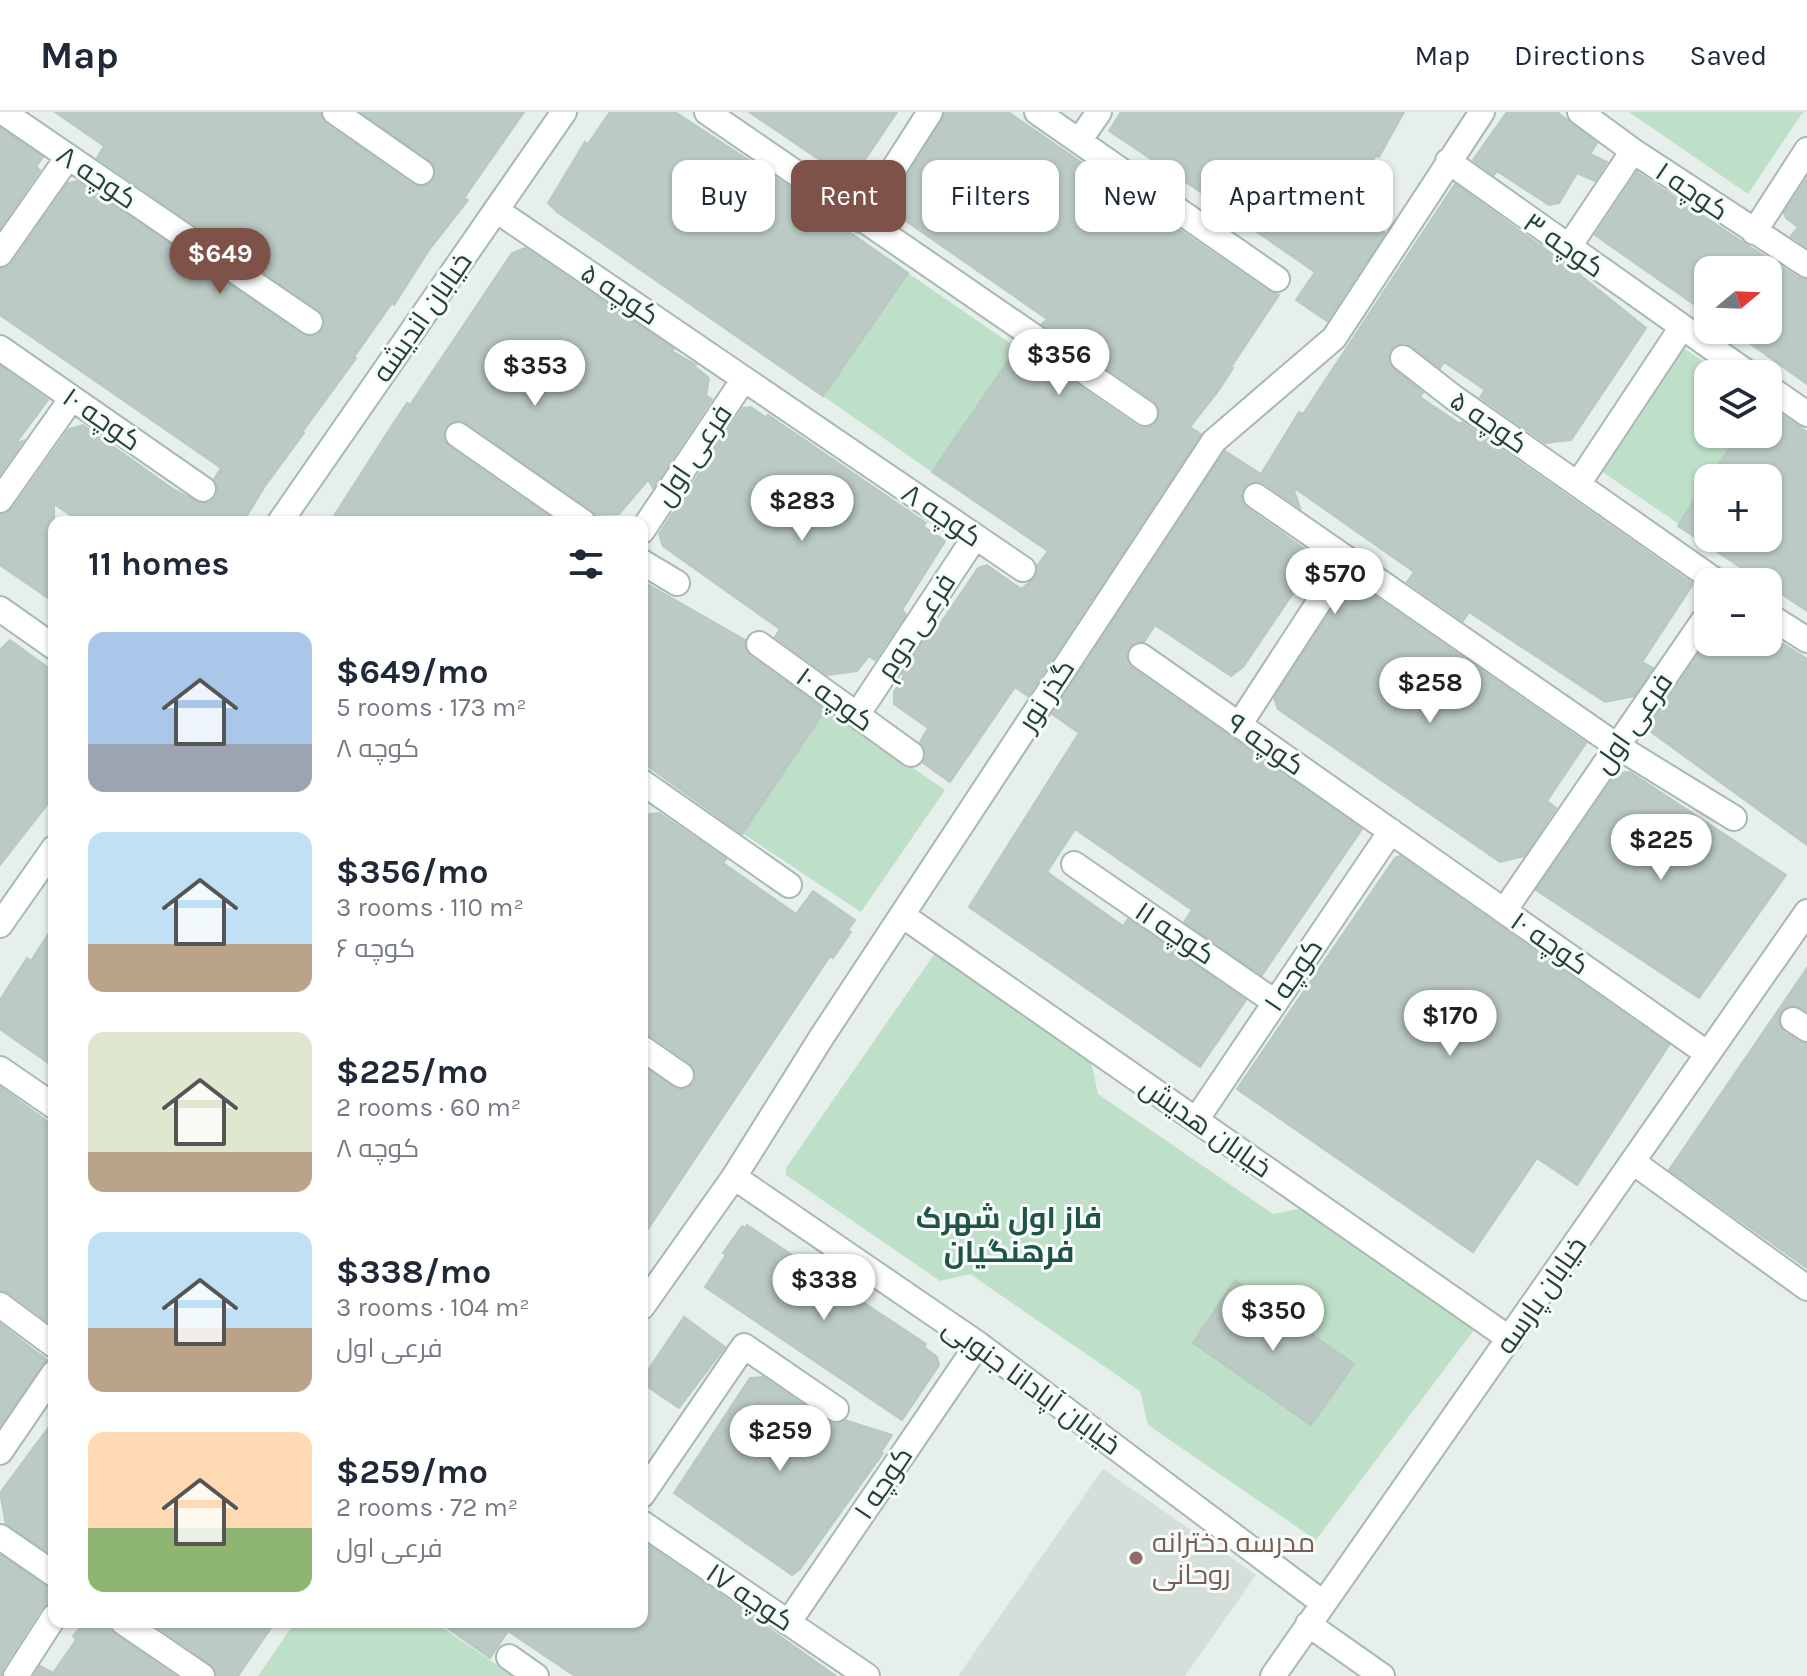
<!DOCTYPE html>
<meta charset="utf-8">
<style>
body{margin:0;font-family:Karla,Cairo,sans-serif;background:#f2f2f3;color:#1f2937;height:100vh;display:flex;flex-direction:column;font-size:30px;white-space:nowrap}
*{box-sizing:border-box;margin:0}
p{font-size:26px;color:#747a83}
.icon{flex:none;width:44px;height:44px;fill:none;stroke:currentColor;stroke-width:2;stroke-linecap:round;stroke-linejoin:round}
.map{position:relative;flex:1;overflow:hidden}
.sheet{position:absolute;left:48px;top:404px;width:600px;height:1112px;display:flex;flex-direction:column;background:#fff;border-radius:16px;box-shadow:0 2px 6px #0004}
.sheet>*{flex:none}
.banner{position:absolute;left:672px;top:48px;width:760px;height:72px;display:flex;gap:16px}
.needle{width:52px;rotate:71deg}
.fabs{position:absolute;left:1694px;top:144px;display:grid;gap:16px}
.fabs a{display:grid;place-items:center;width:88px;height:88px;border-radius:16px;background:#fff;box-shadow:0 2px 6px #0004;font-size:40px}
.price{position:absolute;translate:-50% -68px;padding:0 18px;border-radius:28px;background:#fff;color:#222;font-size:26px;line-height:52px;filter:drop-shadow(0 2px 4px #0008)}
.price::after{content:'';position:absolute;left:50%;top:48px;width:24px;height:18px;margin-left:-12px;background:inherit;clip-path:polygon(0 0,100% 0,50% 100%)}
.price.current{background:#7f5249;color:#fff}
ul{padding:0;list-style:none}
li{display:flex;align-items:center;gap:24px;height:200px;padding:0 40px}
li span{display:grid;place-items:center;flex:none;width:224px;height:160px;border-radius:16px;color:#555}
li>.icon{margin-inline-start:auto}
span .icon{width:96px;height:96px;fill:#fffc;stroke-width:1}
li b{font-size:34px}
h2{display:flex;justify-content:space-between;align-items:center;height:96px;padding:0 40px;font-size:34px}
.tag{padding:0 28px;border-radius:16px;background:#fff;box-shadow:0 2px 6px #0004;font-size:28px;line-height:72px}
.tag.current{background:#7f5249;color:#fff}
header{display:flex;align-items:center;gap:48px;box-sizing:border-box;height:112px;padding:0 40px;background:#fff;border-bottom:2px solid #e0e1e3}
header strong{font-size:38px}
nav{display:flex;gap:44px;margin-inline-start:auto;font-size:28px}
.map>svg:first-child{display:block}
.built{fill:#d4dfda}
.green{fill:#bfe0c8;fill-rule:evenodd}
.building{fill:#bbcac4;stroke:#b8c9c2;stroke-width:2}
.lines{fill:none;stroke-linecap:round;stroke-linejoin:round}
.street-casing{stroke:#a8b8b2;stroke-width:28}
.secondary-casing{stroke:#a4bbb3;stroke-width:28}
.street{stroke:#fff;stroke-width:24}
.secondary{stroke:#fff;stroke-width:24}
.education-dot{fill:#8d6e63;stroke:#f7fbf9;stroke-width:3}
.labels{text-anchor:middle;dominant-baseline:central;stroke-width:6;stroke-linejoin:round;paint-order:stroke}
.street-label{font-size:28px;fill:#24423a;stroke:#f7fbf9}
.education-label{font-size:28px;fill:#785e54;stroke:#f7fbf9;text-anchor:start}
.neighbourhood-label{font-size:30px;font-weight:bold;fill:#1f5548;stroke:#f7fbf9}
</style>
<header>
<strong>Map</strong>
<nav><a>Map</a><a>Directions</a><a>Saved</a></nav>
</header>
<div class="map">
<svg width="1807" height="1564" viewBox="0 0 1807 1564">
<rect width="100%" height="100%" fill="#e6efeb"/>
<path class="built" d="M1103,1357L1256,1463L1185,1564H958Z"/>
<path class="green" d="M1629,0H1803L1748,82Z
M908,161L1017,236L932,360L823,284Z
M1681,234L1721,262H1708V322H1739L1679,412L1601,359Z
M827,596L945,678L861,800L742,721Z
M935,841L1091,949L1098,982L1273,1102L1303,1096L1477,1214L1316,1428L1148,1313L1140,1279L970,1162L940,1169L786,1063V1056ZM1236,1169L1354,1252L1311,1313L1194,1231Z
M295,1510H434L513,1564H258Z"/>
<path class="building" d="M55,0H320L326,12L412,72L420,75L428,73L434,68V53L361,0H524L464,86L468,88L429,138L394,193L392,191L354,245L356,246L303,319L304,321L265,374L243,410H81L54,392V490L0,453V403L12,397L69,317L83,313L173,377L201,392L209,391L216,385L218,377L214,367L221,356L0,203V157L12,151L68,71L78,69L302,222L310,225L317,223L323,218L325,210L318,198L97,46L104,34Z
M610,0H675L791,76L790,78L806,90L908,161L823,284L557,100L548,91L585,30L588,32Z
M749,0H897L854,64L845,65Z
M946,0H1008L1268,179L1279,183L1231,255L1233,256L1219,278L1190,315L1201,322L1028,584L1015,575L950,670L923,651L926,643L920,630L928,616L894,592V580L904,564L902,562L931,519L934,521L978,456L987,453L1021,477L1035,466L1037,454L1048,439L932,360L1017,236L1021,239L1024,236L1137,314L1145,316L1152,314L1160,301L1154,289L1042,212L1047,207L893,100L891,89Z
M1121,0H1404L1379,45L1376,44L1343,91L1385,121L1327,209L1296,188L1315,160L1257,120L1259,119L1109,19Z
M1507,0H1557L1597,31L1590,42L1607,50L1595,69L1577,61L1559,91L1549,93L1497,59L1494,63L1473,48Z
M0,16L43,45L36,55L40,58L0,116Z
M1637,60L1747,133L1799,166L1807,168V272L1731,218H1768V158H1708V202L1595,123Z
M1807,66V135L1791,124L1798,115L1786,106L1784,101Z
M1455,72L1574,158L1646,216L1571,328L1545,331L1480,285L1485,278L1444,250L1440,256L1406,231L1397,232L1391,237L1389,252L1423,281L1420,285L1460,312L1462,310L1693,472L1642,550L1653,556L1634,584L1605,590L1469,500L1463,509L1407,470L1414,460L1293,375L1300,396L1264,371L1256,369L1244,375L1241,384L1247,396L1317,446L1243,555L1231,564L1155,513L1144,530H1135L1128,536L1126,543L1129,554L1362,717L1262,863L1184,810L1192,798L1075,717L1047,760L1123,814L1128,807L1246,888L1200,955L969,795L1079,621L1052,602L1225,339L1261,362L1299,300L1303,302Z
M525,136L674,237L672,239L696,253L694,254L709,266L706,284L712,287L653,376L648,368L619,402L596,403L467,311L458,308L445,315L444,329L449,335L557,410H330L391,315L407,291L410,293L512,141Z
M0,254L48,288L16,331L23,329L0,362Z
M1768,294L1807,320V499L1768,473V470H1763L1678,414L1708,365V426H1768V366H1710L1739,322H1768Z
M751,295L765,305L768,303L926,411L923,414L945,429L902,498L906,502L875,548L869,544L857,559L827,563L775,525L780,517L663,434L659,422L743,296Z
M1351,468L1586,631L1547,689L1556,696L1524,744L1500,750L1278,597L1274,586Z
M642,469L745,528V537L750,544L825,598L742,722L642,650Z
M10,528L54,560V684L0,753V538Z
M1707,530H1780L1807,547V733L1647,617Z
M1630,660L1786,763L1699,886L1536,778L1617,661Z
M659,701L726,747L723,751L796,802L813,779L855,808L848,818L851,820L833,846L830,844L642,1126V954L679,978L688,976L694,971L696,963L690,951L651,924L642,921V703Z
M1400,744L1669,933L1577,1073L1537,1046L1473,1140L1237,977L1395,746Z
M54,813V955L0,917V888L27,846L31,849Z
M1807,856V899L1794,893L1787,894L1780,901L1778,908L1785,921L1807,932V1156L1669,1058Z
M0,975L54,1014V1214L9,1181L0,1178Z
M747,1113L926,1232L924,1235L937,1245L939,1253L902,1308L705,1175L726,1143L723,1141L742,1114L745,1116Z
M1235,1168L1354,1252L1311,1313L1193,1231Z
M684,1205L725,1235L679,1296L642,1271V1267Z
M0,1212L47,1248L0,1313Z
M763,1265L828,1310L836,1312L845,1308L892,1323L881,1340L883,1341L800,1457L792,1463L674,1381L750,1266Z
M54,1308V1444L6,1412L0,1381Z
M642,1429L730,1489L836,1564H575L508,1519L490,1546L439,1510H642Z
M0,1443L52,1477L54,1483L50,1491L41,1497L3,1556L1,1564Z
M85,1510H108L115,1522L175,1564H34L40,1554L53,1561L76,1528L73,1524Z
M150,1510H275L238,1564H217L210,1552Z"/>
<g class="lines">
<defs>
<path id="street" d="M3,0L310,210
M335,0L421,60
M707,0L1145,301
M1037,0L1277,167
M1580,0L1633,39L1807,153
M1079,29L1099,0
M1448,49L1749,262
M496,98L1023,457
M861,108L930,0
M1754,120L1807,38
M1568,136L1633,39
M0,142L68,45
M0,236L203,377
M1403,246L1453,285L1717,470
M1768,275L1807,302
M458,323L583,410
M1578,372L1682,215
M1256,384L1617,634L1734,706
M0,388L72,286
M642,419L744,267
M642,450L677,471
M0,497L54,535
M1768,503L1807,528
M759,532L911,642
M1141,544L1708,942
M857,603L975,425
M1239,613L1347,447
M642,670L789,773
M1074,752L1275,890
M1504,799L1708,502
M902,803L1510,1227
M1793,908L1807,917
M642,936L681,963
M0,957L54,994
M1196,1008L1391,719
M1633,1050L1807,1176
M734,1065L978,1232L1323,1491
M0,1193L54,1233
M642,1195L734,1065L821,926L1214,329L1334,226L1482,0
M0,1340L54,1261
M642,1383L744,1234L836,1297
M642,1411L867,1564
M0,1425L54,1462
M123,1510L202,1564
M788,1511L978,1232
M1308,1512L1382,1564
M509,1545L536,1564
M16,1564L54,1505
M1273,1564L1807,800"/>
<path id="secondary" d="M280,410L564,0
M0,813L54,736"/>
</defs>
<use href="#street" class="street-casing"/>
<use href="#secondary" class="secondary-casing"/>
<use href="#street" class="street"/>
<use href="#secondary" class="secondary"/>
</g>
<circle class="education-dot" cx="1136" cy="1446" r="8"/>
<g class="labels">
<g class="street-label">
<text transform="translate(97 65) rotate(34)">کوچه ۸</text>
<text transform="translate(1692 79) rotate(34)">کوچه ۱</text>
<text transform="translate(1564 133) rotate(35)">کوچه ۳</text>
<text transform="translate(620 182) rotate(34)">کوچه ۵</text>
<text transform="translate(422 205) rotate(-55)">خیابان اندیشه</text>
<text transform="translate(102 307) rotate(35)">کوچه ۱۰</text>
<text transform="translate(1489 310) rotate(35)">کوچه ۵</text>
<text transform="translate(693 343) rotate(-56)">فرعی اول</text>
<text transform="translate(942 403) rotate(34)">کوچه ۸</text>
<text transform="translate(916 514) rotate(-57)">فرعی دوم</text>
<text transform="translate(1046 583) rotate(-57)">گذر نور</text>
<text transform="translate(835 587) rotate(36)">کوچه ۱۰</text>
<text transform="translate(1633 611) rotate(-55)">فرعی اول</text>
<text transform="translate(1266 632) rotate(35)">کوچه ۹</text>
<text transform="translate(1175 821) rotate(34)">کوچه ۱۱</text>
<text transform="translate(1550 831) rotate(35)">کوچه ۱۰</text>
<text transform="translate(1293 863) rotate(-56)">کوچه ۱</text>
<text transform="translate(1206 1015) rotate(35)">خیابان هدیش</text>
<text transform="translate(1541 1183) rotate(-55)">خیابان پارسه</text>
<text transform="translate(1032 1274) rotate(36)">خیابان آپادانا جنوبی</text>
<text transform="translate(883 1371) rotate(-56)">کوچه ۱</text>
<text transform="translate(750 1485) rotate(34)">کوچه ۱۷</text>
</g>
<g class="education-label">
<text x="1152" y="1430">مدرسه دخترانه<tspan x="1152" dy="32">روحانی</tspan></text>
</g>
<g class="neighbourhood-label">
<text x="1009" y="1106">فاز اول شهرک<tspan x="1009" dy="34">فرهنگیان</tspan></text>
</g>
</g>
</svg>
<div class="fabs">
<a><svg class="needle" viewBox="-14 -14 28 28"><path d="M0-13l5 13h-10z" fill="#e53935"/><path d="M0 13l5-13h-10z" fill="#747a83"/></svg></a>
<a><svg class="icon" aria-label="layers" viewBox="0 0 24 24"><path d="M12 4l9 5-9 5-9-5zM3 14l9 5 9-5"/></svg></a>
<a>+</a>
<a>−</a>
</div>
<b class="price current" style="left:220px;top:184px">$649</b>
<b class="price" style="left:1059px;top:285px">$356</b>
<b class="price" style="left:535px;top:296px">$353</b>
<b class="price" style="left:802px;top:431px">$283</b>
<b class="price" style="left:1335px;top:504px">$570</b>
<b class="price" style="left:1430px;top:613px">$258</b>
<b class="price" style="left:1661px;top:770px">$225</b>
<b class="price" style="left:1450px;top:946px">$170</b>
<b class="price" style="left:824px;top:1210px">$338</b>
<b class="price" style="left:1273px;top:1241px">$350</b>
<b class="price" style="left:780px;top:1361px">$259</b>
<div class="banner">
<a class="tag">Buy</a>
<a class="tag current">Rent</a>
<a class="tag">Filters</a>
<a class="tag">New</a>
<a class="tag">Apartment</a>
</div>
<section class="sheet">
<h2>11 homes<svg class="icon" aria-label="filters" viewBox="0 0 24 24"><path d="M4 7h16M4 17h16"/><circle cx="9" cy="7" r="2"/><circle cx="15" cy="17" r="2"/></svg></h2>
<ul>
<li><span style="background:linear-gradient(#a9c7e8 70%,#9aa5b1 0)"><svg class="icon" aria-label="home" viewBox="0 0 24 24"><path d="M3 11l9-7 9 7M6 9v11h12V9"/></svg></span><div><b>$649/mo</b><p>5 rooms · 173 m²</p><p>کوچه ۸</p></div></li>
<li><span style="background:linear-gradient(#bfe0f5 70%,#b9a48a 0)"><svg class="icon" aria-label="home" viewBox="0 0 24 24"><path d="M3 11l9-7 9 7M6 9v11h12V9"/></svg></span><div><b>$356/mo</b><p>3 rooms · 110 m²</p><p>کوچه ۶</p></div></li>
<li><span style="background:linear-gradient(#dfe7d0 75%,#b9a48a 0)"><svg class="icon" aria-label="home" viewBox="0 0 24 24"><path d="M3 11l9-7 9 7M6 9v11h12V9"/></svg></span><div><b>$225/mo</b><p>2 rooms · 60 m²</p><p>کوچه ۸</p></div></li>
<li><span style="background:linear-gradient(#bfe0f5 60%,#b9a48a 0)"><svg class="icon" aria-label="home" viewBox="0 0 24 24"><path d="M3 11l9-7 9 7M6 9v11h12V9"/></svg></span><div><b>$338/mo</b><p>3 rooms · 104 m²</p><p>فرعی اول</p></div></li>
<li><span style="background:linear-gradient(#ffd9b3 60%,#8fb573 0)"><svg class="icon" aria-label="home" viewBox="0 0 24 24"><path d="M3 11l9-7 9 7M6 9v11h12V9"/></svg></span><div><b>$259/mo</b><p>2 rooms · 72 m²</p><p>فرعی اول</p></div></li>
</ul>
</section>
</div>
